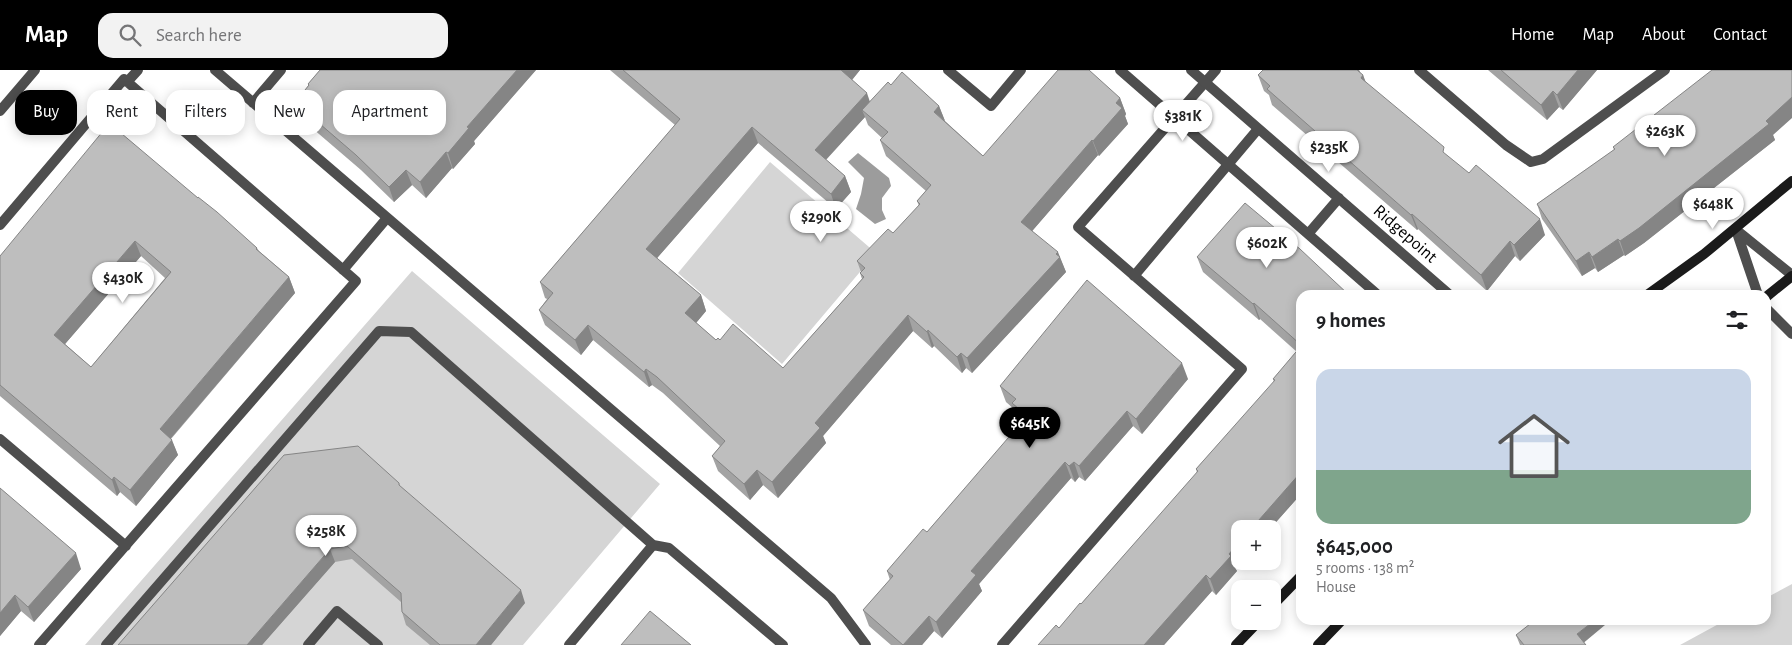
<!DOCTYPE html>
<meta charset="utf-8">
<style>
body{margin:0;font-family:"Alegreya Sans",sans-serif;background:#f2f2f2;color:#202124;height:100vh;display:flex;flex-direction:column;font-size:19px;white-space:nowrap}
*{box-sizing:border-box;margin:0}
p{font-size:16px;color:#757577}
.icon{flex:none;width:28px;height:28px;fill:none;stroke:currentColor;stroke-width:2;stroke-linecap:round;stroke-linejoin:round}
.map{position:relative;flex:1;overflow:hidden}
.panel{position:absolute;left:1296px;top:220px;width:475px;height:335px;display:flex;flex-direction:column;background:#fff;border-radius:15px;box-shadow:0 2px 12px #0003}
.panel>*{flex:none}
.banner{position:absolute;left:15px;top:20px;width:475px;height:45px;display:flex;gap:10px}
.tools{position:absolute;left:1231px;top:450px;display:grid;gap:10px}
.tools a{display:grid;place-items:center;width:50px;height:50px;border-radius:10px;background:#fff;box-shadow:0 2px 12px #0003;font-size:25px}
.price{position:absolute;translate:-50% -42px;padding:0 11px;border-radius:18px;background:#fff;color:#222;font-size:16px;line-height:32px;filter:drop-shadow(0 1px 2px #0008)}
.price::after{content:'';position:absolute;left:50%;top:30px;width:15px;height:11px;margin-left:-8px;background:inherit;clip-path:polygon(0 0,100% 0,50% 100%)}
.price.on{background:#000;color:#fff}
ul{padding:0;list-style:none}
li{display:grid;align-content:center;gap:10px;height:265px;padding:0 20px}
li span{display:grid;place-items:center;height:155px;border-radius:15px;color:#555}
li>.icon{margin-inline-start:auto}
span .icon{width:90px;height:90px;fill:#fffc;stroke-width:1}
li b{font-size:21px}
h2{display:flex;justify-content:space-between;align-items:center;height:60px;padding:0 20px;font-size:21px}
.pill{padding:0 18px;border-radius:15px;background:#fff;box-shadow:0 2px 12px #0003;font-size:18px;line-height:45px}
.pill.on{background:#000;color:#fff}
header{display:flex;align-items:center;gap:30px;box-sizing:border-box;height:70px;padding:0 25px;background:#000;color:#fff}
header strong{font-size:24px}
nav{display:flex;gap:28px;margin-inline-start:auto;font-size:18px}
.search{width:350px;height:45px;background:#f2f2f2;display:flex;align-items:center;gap:12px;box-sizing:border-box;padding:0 18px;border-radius:15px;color:#757577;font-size:19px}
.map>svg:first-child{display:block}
.green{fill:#d5d5d5}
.water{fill:#9c9c9c}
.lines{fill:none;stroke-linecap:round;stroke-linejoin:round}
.lane{stroke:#4e4e4e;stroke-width:10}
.street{stroke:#4e4e4e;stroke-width:10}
.secondary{stroke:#1b1b1b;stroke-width:10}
.wall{fill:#a3a3a3;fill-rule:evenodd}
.shaded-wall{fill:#858585}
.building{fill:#bebebe;stroke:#858585;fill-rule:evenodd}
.labels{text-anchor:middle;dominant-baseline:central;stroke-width:4;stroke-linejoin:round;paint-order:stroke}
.street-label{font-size:18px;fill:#000;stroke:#fff}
</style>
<header>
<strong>Map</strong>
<div class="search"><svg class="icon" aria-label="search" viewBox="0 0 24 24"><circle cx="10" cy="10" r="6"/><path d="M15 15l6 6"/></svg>Search here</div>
<nav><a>Home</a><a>Map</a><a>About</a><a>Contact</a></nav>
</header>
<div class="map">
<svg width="1792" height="575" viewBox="0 0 1792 575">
<rect width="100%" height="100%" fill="#fff"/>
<path class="green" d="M770,92L876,183L782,294L678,203Z
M412,201L660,414L523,575H85Z
M1792,514V575H1680L1726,550H1766V528Z"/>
<path class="water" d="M858,83L889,108L891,116L882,128V140L886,149L875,154L856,139L861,124L864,108L848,92Z"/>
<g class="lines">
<path class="lane" d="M215,0L831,528L866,575
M948,0L991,36L1021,0
M1419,0L1506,75L1531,92L1543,89L1665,0
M127,12L138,0
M253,33L281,0
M0,41L35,0
M0,155L124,9L356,211L39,575
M343,200L387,148
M1134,206L1258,59
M0,369L126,476
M106,575L379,261L411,262L653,475
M308,575L337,541L378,575
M569,575L653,475L669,478L783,575
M1002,575L1242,299L1078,157L1216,0"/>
<path class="street" d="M1120,0L1378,225
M1191,0L1450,225
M1735,159L1792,205
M1736,160L1758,225
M1308,164L1339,128
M1766,238L1792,264"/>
<path class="secondary" d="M1647,225L1704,184L1792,111
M1766,227L1792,206
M1272,536L1301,506
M1236,575L1259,551
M1318,575L1342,550"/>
</g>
<path class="wall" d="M320,0H536L474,71L475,74L453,99L452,98L426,128L412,115L394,132L361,100L312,58L306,42L312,36L305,20L308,16V14Z
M610,0H860L852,10L870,32L891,15L939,36L945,51L983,86L1120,28L1126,44L1125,46L1128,54L1099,86L1098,85L1032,161L1059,186L1066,202L972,303L966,298L962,303L934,276L932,278L913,261L823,366L826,373L778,428L763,415L750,430L718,401L712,386L720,376L663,323L652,315L649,317L593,270L581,285L545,255L539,240L547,229L545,228L540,212L675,55ZM865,47L868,55L882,68L880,70L886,86L926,121L917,131L919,136L893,163L857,191L861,202L860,203L862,209L783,298L720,270H716L696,253L706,241L701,225L657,188L758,73L836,139L851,122L845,106L826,90Z
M1359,0L1360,3L1363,5L1365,12L1446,85L1545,165L1520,191L1515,186L1487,221L1418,159L1417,160L1272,35L1269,25L1264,21L1258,5Z
M1488,0H1597L1563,40L1559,37L1547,50Z
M113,60L257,178L259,181L289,207L295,223L171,369L178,385L136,436L120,422L117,426L0,326V186ZM141,186L165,208L91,297L65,274Z
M1773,65L1775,70L1644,173L1625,186L1624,185L1598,202L1595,198L1582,206L1542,149L1537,134L1614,80L1613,77Z
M1197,187L1301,225V424L1235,498L1237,501L1216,525L1212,521L1164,575H1038L1059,558L1081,534L1197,403L1196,399L1274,312L1273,309L1297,282L1260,249L1259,250L1203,202Z
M1188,309L1142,364L1133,356L1085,411L1079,407L1075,412L1071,408L979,514L982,521L942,568L934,561L922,575H891L869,556L863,540L890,510L887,501L927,462L1022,353L1018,349L1014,339L1006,332L1000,316Z
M399,413L400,416L525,533L491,575H430L406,555L402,542L401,532L352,489L335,492L262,575H118Z
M0,418L81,499L34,552L21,541L0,566Z
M1516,565L1584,572L1586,575H1520Z"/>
<path class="shaded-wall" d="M517,0H536L474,71L475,74L453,99L448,83L467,57Z
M841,0H860L847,16Z
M1354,0H1359L1362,6L1363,5L1369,20Z
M1578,0H1597L1563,40L1557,25Z
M1553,21L1559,37L1547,50L1541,35Z
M867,23L872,38L862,40L865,47L820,96L815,80Z
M1792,27V48L1773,65L1775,70L1644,173L1625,186L1620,171Z
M1120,28L1126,44L1125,46L1128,54L1099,86L1093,71L1116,33Z
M939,36L945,51L934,42Z
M752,57L758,73L651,195L646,179Z
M1092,70L1098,85L1027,167L1021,152Z
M446,82L452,98L426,128L420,112Z
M406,100L412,115L394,132L389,117Z
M845,106L851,122L836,139L831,124Z
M1412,144L1418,159L1417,160L1411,145Z
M1540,149L1545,165L1520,191L1514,175Z
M1618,169L1624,185L1598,202L1592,187Z
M135,171L141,186L59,281L54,265Z
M1510,171L1515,186L1487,221L1481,205Z
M1058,182L1066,202L972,303L967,288Z
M1589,182L1595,198L1582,206L1576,191Z
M289,207L295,223L165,375L160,359Z
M701,225L706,241L691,259L685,243Z
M1254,233L1260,249L1259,250L1253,234Z
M908,245L913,261L823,366L826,373L778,428L772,412L815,353Z
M588,255L593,270L581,285L575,270Z
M928,260L934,276L932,278L927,262Z
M961,283L966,298L962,303L957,287Z
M1182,293L1188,309L1142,364L1136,349Z
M646,299L652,315L649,317L644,302Z
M1127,341L1133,356L1085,411L1079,396Z
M172,370L178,385L136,436L130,420Z
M1065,392L1071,408L979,514L982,521L942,568L936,552L971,501Z
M1074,392L1079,407L1075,412L1069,396Z
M757,400L763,415L750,430L744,414Z
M1301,402V424L1270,459H1251Z
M114,407L120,422L117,426L112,410Z
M1240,471V491H1241L1235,498L1237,501L1216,525L1210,509L1229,484Z
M330,479L335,492L262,575H247Z
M76,483L81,499L34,552L28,537Z
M1206,505L1212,521L1164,575H1144Z
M521,520L525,533L491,575H476Z
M15,525L21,541L0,566V543Z
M929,546L934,561L922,575H903Z
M1595,550H1611L1581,575L1577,564Z"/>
<path class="building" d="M320,0H517L467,57L469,58L448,83L446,82L420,112L406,100L389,117L356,85L306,42L317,30L305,20L309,15L308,14Z
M623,0H841L867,23L815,80L845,106L831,124L752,57L646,179L701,225L685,243L716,270L718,268L720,270L733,254L783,298L864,207L860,203L865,198L857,191L888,159L893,163L920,134L917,131L931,115L880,70L888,62L862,40L888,12L891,15L902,2L939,36L934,42L983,86L1058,0H1089L1120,28L1116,33L1122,38L1093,71L1092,70L1021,152L1058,182L1056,184L1060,187L967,288L961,283L957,287L928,260L927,262L908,245L815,353L820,358L772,412L757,400L744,414L712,386L725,371L657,307L646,299L644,302L588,255L575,270L539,240L553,223L540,212L680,49Z
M1263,0H1357L1363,5L1361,8L1444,77L1443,82L1469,103L1476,95L1540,149L1514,175L1510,171L1481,205L1412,144L1411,145L1267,19L1270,16L1258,5Z
M1501,0H1578L1557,25L1553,21L1541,35Z
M1712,0H1792V27L1766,51L1769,54L1639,158L1620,171L1618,169L1592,187L1589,182L1576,191L1537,134L1615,79L1613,77Z
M108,55L113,60L115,58L198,128V127L217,142L257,178L256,179L289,207L160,359L172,370L130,420L114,407L112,410L0,315V186ZM135,171L171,202L91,297L54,265Z
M1245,133L1300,179L1349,225H1301V275L1254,233L1253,234L1197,187Z
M1087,210L1182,293L1136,349L1127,341L1079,396L1074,392L1069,396L1065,392L971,501L976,505L936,552L929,546L903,575L863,540L893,506L887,501L923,459L927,462L1027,346L1012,333L1016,329L1000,316Z
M1301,276V402L1251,459H1240V471L1229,484L1231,486L1210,509L1206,505L1144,575H1038L1056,555L1059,558L1080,533L1081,534L1198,401L1196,399L1275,310L1273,309Z
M358,376L399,413V415L521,520L476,575H440L402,542L401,523L347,476L330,479L247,575H118L284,385Z
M0,418L76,483L28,537L15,525L0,543Z
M650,541L691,575H621Z
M1535,550H1595L1577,564L1586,575H1524L1516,565Z"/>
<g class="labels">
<g class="street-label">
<text transform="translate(1405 164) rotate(41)">Ridgepoint</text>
</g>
</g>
</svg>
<div class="tools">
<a>+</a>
<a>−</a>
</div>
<b class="price" style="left:1183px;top:72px">$381K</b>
<b class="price" style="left:1665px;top:87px">$263K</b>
<b class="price" style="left:1329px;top:103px">$235K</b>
<b class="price" style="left:1713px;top:160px">$648K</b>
<b class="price" style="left:821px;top:173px">$290K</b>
<b class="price" style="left:1267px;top:199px">$602K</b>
<b class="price" style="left:123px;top:234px">$430K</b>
<b class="price on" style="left:1030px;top:379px">$645K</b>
<b class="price" style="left:326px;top:487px">$258K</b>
<div class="banner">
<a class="pill on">Buy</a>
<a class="pill">Rent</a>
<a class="pill">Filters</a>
<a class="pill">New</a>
<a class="pill">Apartment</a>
</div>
<section class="panel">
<h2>9 homes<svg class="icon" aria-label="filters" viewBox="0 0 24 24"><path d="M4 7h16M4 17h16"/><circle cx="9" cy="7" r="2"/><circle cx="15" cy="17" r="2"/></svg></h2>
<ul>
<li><span style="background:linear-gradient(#c9d6e8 65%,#7fa58c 0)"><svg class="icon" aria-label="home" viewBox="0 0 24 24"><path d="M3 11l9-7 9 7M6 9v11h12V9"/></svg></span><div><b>$645,000</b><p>5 rooms · 138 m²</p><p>House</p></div></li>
</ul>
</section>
</div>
